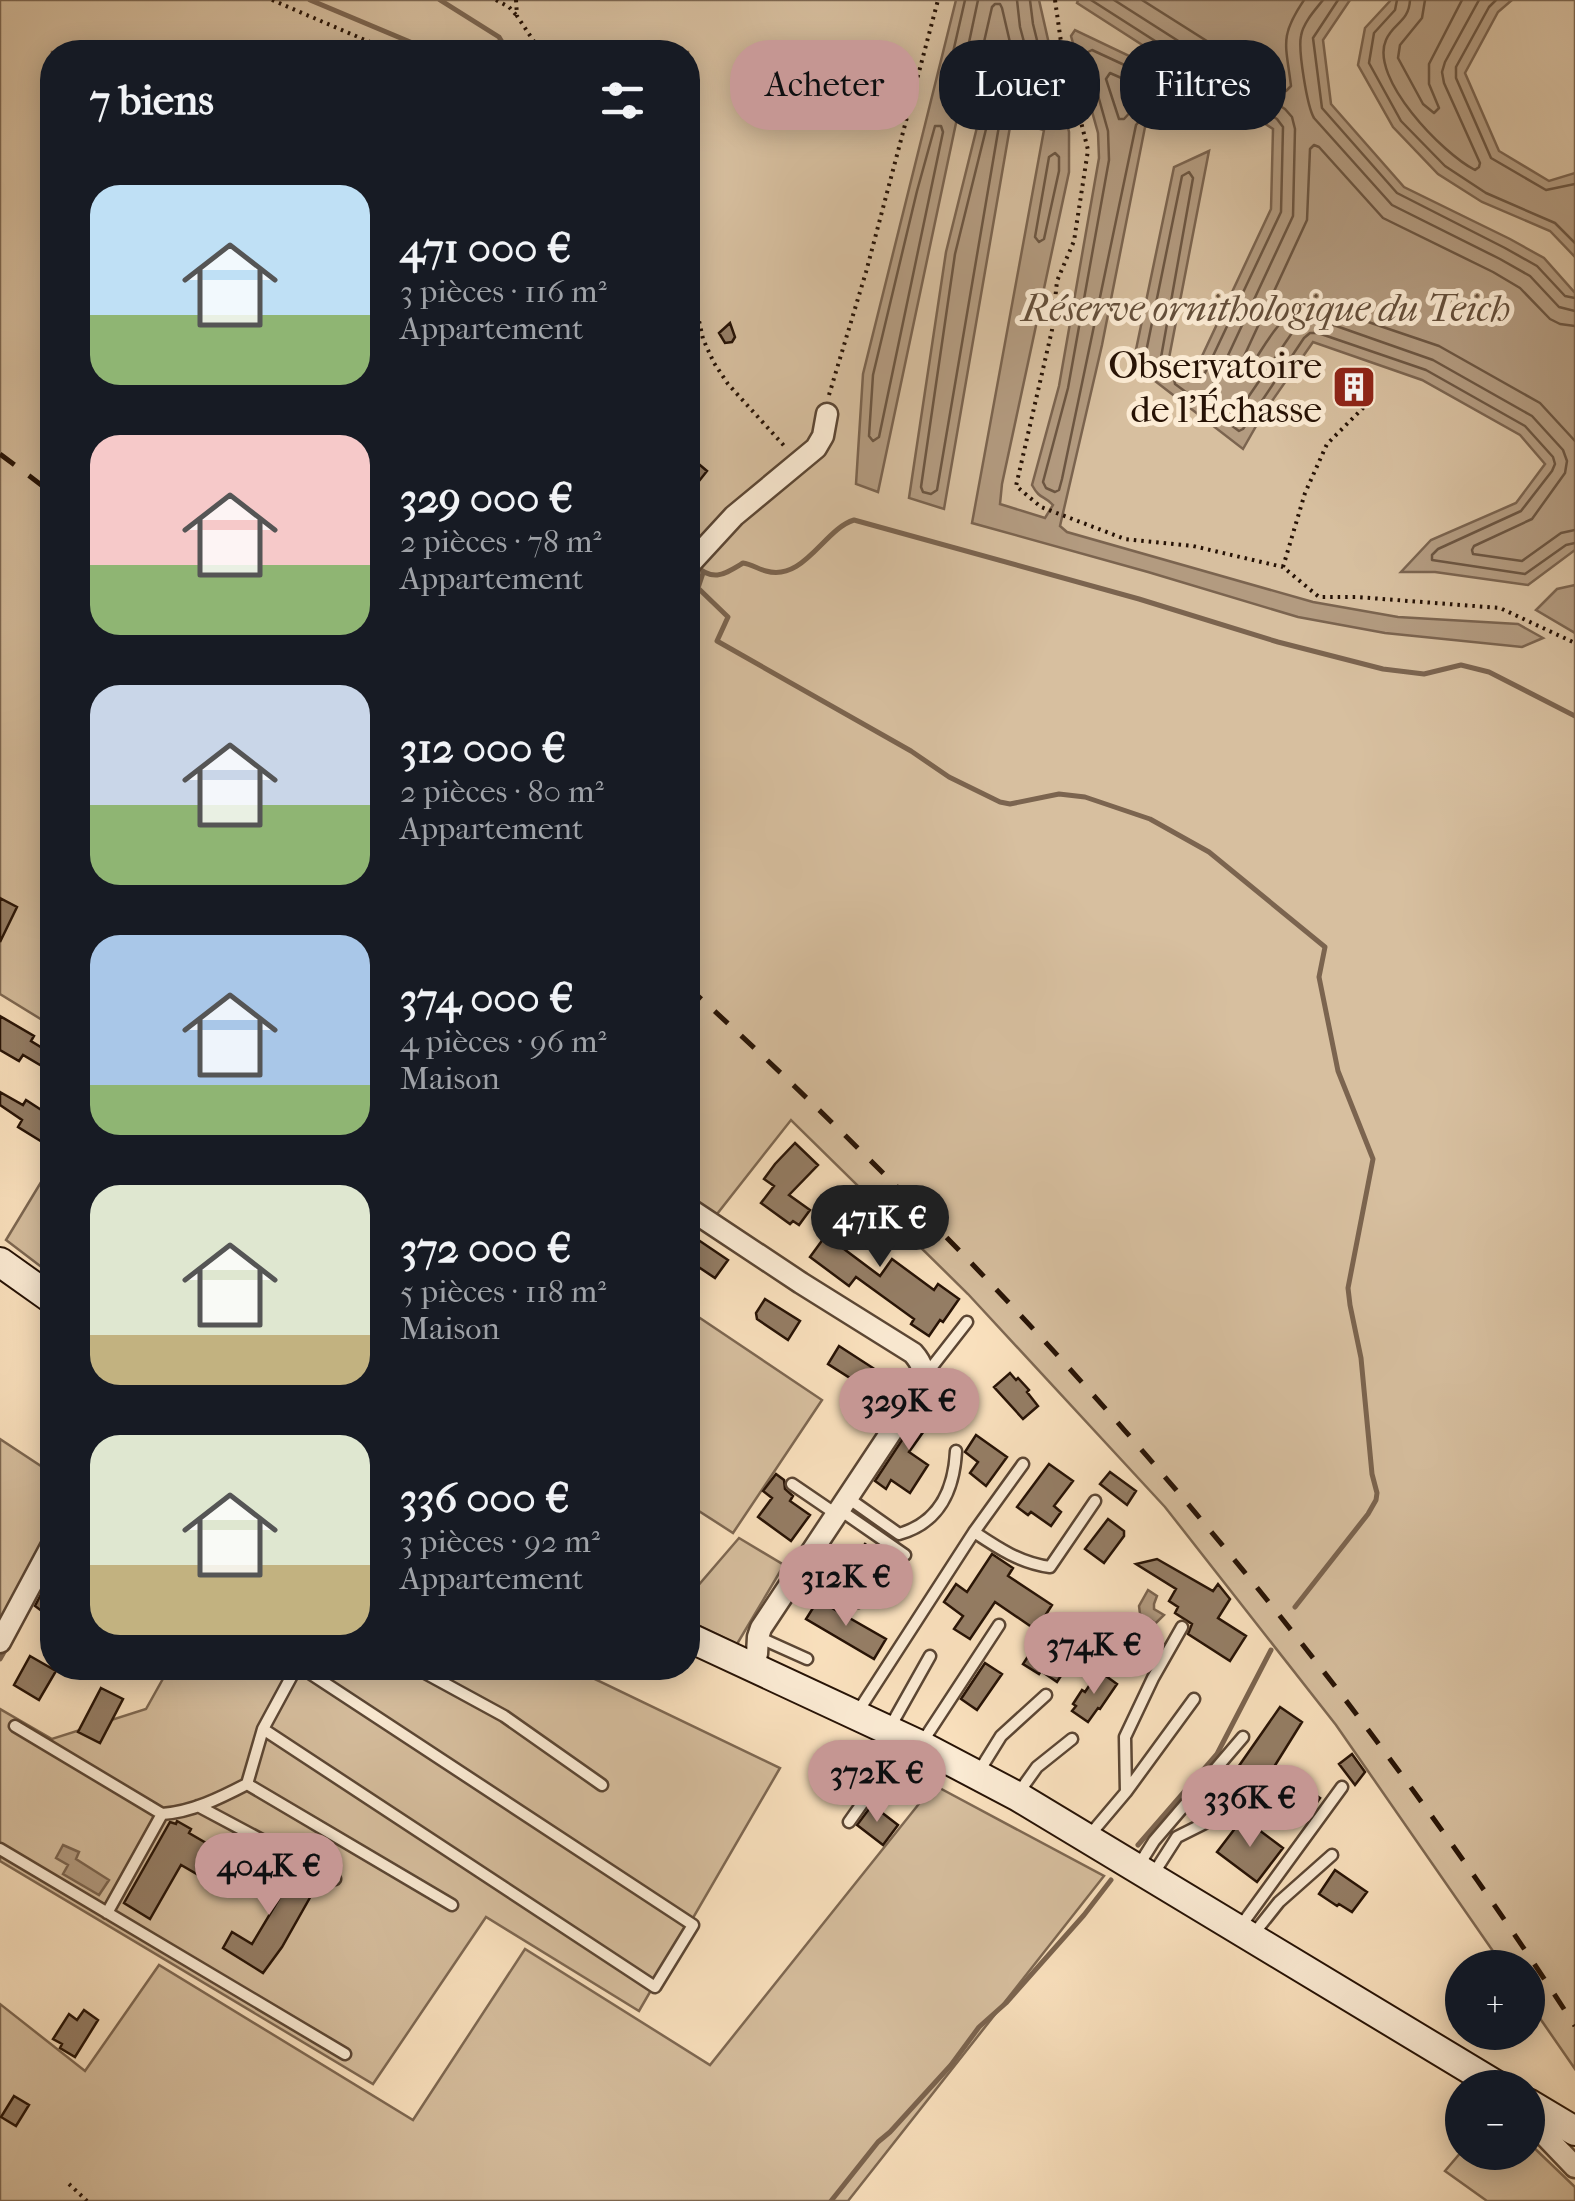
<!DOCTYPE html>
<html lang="fr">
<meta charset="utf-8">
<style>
body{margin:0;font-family:"IM FELL French Canon",serif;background:#20242c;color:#f1f3f6;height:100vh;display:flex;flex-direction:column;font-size:38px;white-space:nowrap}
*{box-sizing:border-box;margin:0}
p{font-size:32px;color:#9ea1a6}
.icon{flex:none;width:55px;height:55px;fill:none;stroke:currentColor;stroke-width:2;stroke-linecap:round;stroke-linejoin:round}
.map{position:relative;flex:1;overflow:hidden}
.panel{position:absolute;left:40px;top:40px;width:660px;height:1640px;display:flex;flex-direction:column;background:#171b24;border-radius:40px;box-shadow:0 5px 25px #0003}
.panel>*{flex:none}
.top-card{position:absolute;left:730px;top:40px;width:695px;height:90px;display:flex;gap:20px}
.controls{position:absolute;left:1445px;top:1950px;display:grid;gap:20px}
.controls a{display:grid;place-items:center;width:100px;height:100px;border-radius:50%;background:#171b24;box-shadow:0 5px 25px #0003;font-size:50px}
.price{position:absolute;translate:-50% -85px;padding:0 22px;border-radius:35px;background:#c59692;color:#111;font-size:32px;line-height:65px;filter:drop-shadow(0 2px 5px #0008)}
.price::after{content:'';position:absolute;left:50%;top:60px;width:30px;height:22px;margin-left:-15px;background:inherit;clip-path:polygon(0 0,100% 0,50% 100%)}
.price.active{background:#222;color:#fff}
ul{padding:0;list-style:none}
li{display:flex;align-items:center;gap:30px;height:250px;padding:0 50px}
li span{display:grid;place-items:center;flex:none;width:280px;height:200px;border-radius:30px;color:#555}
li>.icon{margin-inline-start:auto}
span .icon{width:120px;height:120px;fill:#fffc;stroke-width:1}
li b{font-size:42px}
h2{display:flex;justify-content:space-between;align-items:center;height:120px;padding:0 50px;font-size:42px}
.tag{padding:0 35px;border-radius:40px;background:#171b24;box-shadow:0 5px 25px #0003;font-size:35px;line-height:90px}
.tag.active{background:#c59692;color:#111}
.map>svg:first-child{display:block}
.green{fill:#d7bf9f;stroke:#7e6852;stroke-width:2.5}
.water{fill:#b39b80;stroke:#7b644f;stroke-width:2.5}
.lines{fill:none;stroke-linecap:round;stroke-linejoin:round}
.shore{stroke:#6c5642;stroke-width:2.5}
.stream{stroke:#7b644f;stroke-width:5}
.building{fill:#957e66;stroke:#261205;stroke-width:2.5}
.lane-casing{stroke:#5b4634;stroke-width:15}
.street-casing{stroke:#5b4634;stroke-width:25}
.secondary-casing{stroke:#261205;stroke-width:32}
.path{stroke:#261205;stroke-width:4;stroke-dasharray:2.5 5;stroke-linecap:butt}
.lane{stroke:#fcecd5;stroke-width:10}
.street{stroke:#fcecd5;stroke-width:20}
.secondary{stroke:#fcecd5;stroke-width:28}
.rail{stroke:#261205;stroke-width:5;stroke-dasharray:18 18;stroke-linecap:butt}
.labels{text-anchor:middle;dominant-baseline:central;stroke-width:10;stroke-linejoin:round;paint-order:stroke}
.park-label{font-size:38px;font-style:italic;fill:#644f3b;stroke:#fcecd5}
.poi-label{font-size:38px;fill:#261205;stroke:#fcecd5;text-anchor:end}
</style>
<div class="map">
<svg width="1575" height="2201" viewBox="0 0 1575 2201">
<rect width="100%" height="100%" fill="#fbe2bf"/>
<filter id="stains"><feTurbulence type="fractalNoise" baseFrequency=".002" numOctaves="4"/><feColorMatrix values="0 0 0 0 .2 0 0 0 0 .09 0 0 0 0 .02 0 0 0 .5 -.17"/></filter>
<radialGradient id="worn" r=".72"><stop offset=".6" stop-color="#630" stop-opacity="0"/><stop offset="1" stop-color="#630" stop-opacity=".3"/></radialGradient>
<path class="green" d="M0,0H1575V2069L1528,2001V1968L1504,1967L1336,1725L1165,1507L968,1294L791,1120L706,1228L688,1216V52H52V1026L0,994Z
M52,1164V1275L6,1240Z
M688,1310L822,1400L733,1533L688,1504Z
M0,1439L47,1470L52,1463V1536L0,1633Z
M739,1538L784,1565L737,1644L688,1620V1585L696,1588Z
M169,1668H572L780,1768L639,2011L486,1917L373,2084L0,1861V1709L52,1739L146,1709Z
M934,1785L1104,1876L848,2201H0V2004L85,2071L159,1965L413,2120L525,1949L710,2065Z
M1528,2142L1575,2187V2201H1487L1445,2171L1462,2151L1528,2152Z"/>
<path class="water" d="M956,0H1039L1069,132V172L1002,484L1000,504L1045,518L1053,505C1044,495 1040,500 1032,485L1059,386L1099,158L1098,133L1071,36L1075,30L1165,73L1179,88C1178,118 1169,116 1145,127L1102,345L1060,526L1067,532L1313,602L1398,617L1518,624L1543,638L1522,647L1385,633L1298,617L1148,572L972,523L1044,130L1011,121L944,509L909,498L946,252L984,99L963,90L878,492L856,484L863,374Z
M1078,0H1350L1323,40L1331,104L1404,187L1510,239L1544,258L1575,293V550L1528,585L1435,572H1401L1431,540L1516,503L1545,464L1520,435L1422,380L1313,342L1263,414L1243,449L1133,364L1174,167L1209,151L1169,358L1195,371L1271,209L1273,129L1077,3Z
M1391,0H1512L1498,12L1465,73L1499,151L1549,181L1575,173V257L1550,231L1482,202L1438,174L1393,127L1358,65L1365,28Z
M1575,585V633L1536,610L1557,589Z
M1148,1590L1157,1596L1154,1604V1609L1164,1615L1156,1623L1140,1614L1139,1606Z
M63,1845L79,1852L76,1859L109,1880L99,1895L63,1874L68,1865L56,1858Z"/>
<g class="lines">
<path class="shore" d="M965,0L946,83L951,86C965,78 975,83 989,90L993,101L955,254L921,487L923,492L931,494L937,490L1000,120C1011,105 1035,116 1050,121L1056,117L1033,24L1030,0
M978,0L964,66C985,76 997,75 1008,98L1035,103L1039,98L1020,27L1017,0
M1091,0L1277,119L1283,127L1281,212L1204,375L1194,381L1178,376L1174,379L1175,384L1239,431L1243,429L1304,338L1310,333H1318L1426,370L1525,426L1553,457L1555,464L1552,471L1521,511L1438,549L1432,555V560L1525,574L1566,545L1575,543
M1114,0L1285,109L1292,117L1295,129L1293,216L1217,379L1209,389V394L1232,412H1238L1294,330C1302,321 1311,318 1322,321L1433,360L1532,416L1563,450L1567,461L1565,473L1532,519L1474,546L1472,550L1473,554L1522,561L1561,533L1575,530
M1142,0L1286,91L1291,86C1286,44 1279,37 1304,0
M1323,0C1315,10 1303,23 1301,36C1298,50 1307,106 1314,118L1392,205L1500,259L1530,276L1559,307L1575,311
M1338,0L1313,38L1322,108L1397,193L1505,248L1537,266L1565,296L1575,298
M1397,0L1395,10L1374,33L1369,63L1401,121L1445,166L1486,193L1555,223L1575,243
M1410,0C1409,22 1393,23 1386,40C1369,78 1443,154 1475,170L1479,167L1480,163L1444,83L1442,72L1445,62L1479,0
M1425,0L1422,18L1400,45L1398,58L1423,104L1434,113L1439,108L1429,84V64L1462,0
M1496,0L1489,7L1456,67V78L1491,158L1546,190L1575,184
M995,4H1000L1002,8L1015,64L1011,70L981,55L992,7Z
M1092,50L1159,81L1169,92C1169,114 1146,110 1136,125L1062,479L1059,490L1055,492L1046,488L1043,482L1068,388L1109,160L1108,131L1087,56L1088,52Z
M1110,73L1151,91L1153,98L1134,108L1124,119H1119L1106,79Z
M935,126H941L943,132L879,437L873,441L869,436L873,375L917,191Z
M1055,153L1059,157V171L1044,239L1039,242L1035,237L1049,157Z
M1189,172L1193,178L1160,363L1154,367L1146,361L1145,357L1182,176Z
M1575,326L1560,324L1550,319L1520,288L1493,272L1383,218L1319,147L1314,145L1310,149L1307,220L1240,365L1243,370L1249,369C1268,342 1283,303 1321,306L1439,346L1540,403L1575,441"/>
<path class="stream" d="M310,0L434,52
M440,0L499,37L508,52
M694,565C714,582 723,575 743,563C751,564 758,569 766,571C804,582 824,529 854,520L1139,599L1278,642L1383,669L1424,674L1461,665L1489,672L1575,716
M703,573L698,588L728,617L717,641L911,751L949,777L1000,802L1010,804L1059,794L1085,797L1150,819L1209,852L1325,947L1319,977L1338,1071L1373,1159L1348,1288L1350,1305L1361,1358L1372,1474L1377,1493L1376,1500L1368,1514L1295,1607
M688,652L692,649
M0,1659L8,1645
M1138,1845L1217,1754L1271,1650
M831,2201L878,2142L890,2132L951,2065L979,2027L1006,2003L1084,1915L1111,1880"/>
</g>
<path class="building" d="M730,323L735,337L732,342L725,343L719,333Z
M688,455L707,471L688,495Z
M0,898L17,907L0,942Z
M0,1016L34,1036L31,1041L52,1054V1072L23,1055L19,1061L0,1050Z
M0,1092L23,1105L26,1100L52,1117V1148L18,1127L22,1120L0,1105Z
M795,1143L818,1165L789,1195L810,1210L799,1225L793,1221L790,1224L761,1203L774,1186L764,1179L775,1164Z
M843,1190L873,1217L844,1249L880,1276L892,1259L934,1290L938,1284L959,1299L943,1322L940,1320L929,1336L911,1324L914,1319L856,1277L849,1286L810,1257L840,1216L829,1206Z
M688,1233L728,1260L715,1278L688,1260Z
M765,1299L800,1321L788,1340L757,1319L756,1313Z
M839,1346L873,1368L861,1385L828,1364Z
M1010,1373L1016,1380L1018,1378L1029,1390L1027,1392L1038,1406L1023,1419L994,1387Z
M872,1392L893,1404L881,1423L861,1410Z
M931,1396L943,1404L909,1452L928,1465L910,1493L891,1480L886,1489L875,1481Z
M976,1435L1007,1457L986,1486L970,1473L978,1462L965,1452Z
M1049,1464L1073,1481L1054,1506L1061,1512L1051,1526L1031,1512L1028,1515L1017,1507Z
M1110,1472L1136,1491L1127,1505L1100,1484Z
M776,1474L784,1480L785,1489L793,1496L790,1501L810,1515L791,1541L758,1517L772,1498L763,1491Z
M1108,1519L1124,1531V1536L1104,1563L1085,1549Z
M865,1544L877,1553L880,1549L895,1559L892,1563L904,1572L879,1607L852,1588L854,1585L842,1576Z
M992,1554L1013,1568L1008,1576L1052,1605L1036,1630L995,1602L970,1639L954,1629L963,1616L944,1602L956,1584L967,1592Z
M1157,1559L1213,1591L1218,1584L1230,1599L1218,1618L1246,1636L1230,1661L1188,1634L1192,1624L1175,1613L1178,1607L1169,1601L1176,1589L1136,1564Z
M52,1573V1598L43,1612L35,1606Z
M818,1600L886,1639L874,1659L806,1619Z
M1091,1620L1105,1630L1095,1644L1081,1634Z
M1034,1647L1066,1668L1057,1682L1041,1671L1039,1674L1023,1664Z
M30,1656L56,1671L39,1700L14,1685Z
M985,1663L1002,1674L977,1710L961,1699Z
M1099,1671L1117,1684L1100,1709L1098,1708L1088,1722L1072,1711L1076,1706L1073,1704L1082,1690L1085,1692Z
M101,1688L123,1699L100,1743L78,1732Z
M1280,1707L1302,1722L1274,1767L1320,1798L1306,1818H1301L1234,1773Z
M1352,1754L1365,1772L1355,1785L1339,1764Z
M872,1805L898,1825L883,1845L857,1825Z
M1243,1818L1283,1848L1257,1882L1217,1852Z
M177,1821L191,1829L189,1833L237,1861L221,1888L181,1865L150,1919L124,1903L170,1822L176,1824Z
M246,1859L288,1884L290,1880L312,1894L282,1947L263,1973L223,1948L232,1932L252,1944L279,1899L237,1875Z
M1335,1870L1367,1892L1352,1912L1339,1904L1337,1906L1319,1894Z
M84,2010L98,2020L75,2057L60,2048L62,2044L53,2039L69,2014L77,2020Z
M14,2096L29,2105L16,2126L1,2117Z"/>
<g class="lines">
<defs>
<path id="lane" d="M924,1377L967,1322
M792,1484L836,1514
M848,1498L899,1534C939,1523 954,1490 956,1451
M840,1510L905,1555
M974,1532C998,1548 1020,1563 1050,1567L1095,1501
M800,1570L858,1602
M758,1637L807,1659
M416,1668L504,1716L602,1785
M857,1713L974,1532L1023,1464
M15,1726L162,1814C192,1812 220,1798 247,1784L263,1729L296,1668
M263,1729L655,1987L693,1925L302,1668
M889,1729L930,1656
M923,1741L999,1625
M978,1773L1001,1736L1046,1695
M247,1784L452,1905
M1126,1792L1125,1737L1153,1678L1182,1627
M1017,1795L1037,1767L1072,1739
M198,1806L335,1879
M849,1822L907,1740
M1088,1837L1126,1792L1194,1699
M0,1849L345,2054
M1137,1868L1154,1841L1243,1737
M1152,1876L1177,1837L1205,1823
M107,1913L162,1814
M1240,1927L1342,1787
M1252,1936L1279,1902L1332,1855"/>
<path id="street" d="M688,566L734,516L816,448L823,436L827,414
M688,1208L801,1283L913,1353C923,1364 925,1373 921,1387L761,1628L758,1637L757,1654L750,1666
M0,1642L52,1545
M1528,2118L1575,2167"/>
<path id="secondary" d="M0,1262L52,1299
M688,1637L920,1745L1017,1796L1501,2088
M1528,2103L1575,2131"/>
</defs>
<use href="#lane" class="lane-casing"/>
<use href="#street" class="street-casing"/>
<use href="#secondary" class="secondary-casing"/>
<path class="path" d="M272,0L393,52
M496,0L509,7L517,16
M516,0L517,16L541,52
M1055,0L1061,42L1088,150L1074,241L1057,281L1052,330L1016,486L1041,507L1125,539L1193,546L1283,567L1319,597H1357L1500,608L1575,643
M688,270L703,339L714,363L728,384L787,449
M829,395L866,272L938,0
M1283,567L1305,493L1327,444L1367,404L1350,393
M69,2184L87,2201"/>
<use href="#lane" class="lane"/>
<use href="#street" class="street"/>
<use href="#secondary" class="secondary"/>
<path class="rail" d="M0,454L52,493
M688,987C757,1049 824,1114 890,1180C1147,1437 1378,1721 1575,2026"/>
</g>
<defs>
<symbol id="building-square" viewBox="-11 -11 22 22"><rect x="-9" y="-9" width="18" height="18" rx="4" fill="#8f2418" stroke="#fcecd5"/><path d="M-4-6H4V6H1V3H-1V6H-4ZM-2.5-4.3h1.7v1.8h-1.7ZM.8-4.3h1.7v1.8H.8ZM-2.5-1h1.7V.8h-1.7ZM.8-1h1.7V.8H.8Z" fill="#fff"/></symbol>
</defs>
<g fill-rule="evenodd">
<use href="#building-square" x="1329" y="362" width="50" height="50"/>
</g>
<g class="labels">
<g class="park-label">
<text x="1266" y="308">Réserve ornithologique du Teich</text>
</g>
<g class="poi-label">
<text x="1322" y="365">Observatoire<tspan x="1322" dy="44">de l'Échasse</tspan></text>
</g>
</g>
<rect width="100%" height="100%" filter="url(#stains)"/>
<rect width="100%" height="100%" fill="url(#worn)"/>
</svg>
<div class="controls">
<a>+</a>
<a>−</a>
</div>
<b class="price active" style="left:880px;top:1270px">471K €</b>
<b class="price" style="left:909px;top:1453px">329K €</b>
<b class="price" style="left:846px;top:1629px">312K €</b>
<b class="price" style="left:1094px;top:1697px">374K €</b>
<b class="price" style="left:877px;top:1825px">372K €</b>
<b class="price" style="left:1250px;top:1850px">336K €</b>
<b class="price" style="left:269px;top:1918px">404K €</b>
<div class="top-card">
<a class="tag active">Acheter</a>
<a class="tag">Louer</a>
<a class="tag">Filtres</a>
</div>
<section class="panel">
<h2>7 biens<svg class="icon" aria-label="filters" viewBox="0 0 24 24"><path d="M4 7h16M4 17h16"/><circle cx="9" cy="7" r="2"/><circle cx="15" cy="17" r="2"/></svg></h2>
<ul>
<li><span style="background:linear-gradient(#bfe0f5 65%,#8fb573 0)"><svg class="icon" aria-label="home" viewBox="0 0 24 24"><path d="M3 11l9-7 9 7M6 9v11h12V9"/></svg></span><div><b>471 000 €</b><p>3 pièces · 116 m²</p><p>Appartement</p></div></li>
<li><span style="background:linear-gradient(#f6c9c9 65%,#8fb573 0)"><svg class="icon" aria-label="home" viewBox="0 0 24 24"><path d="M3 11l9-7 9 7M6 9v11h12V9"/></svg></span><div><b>329 000 €</b><p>2 pièces · 78 m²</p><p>Appartement</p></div></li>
<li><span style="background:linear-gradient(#c9d6e8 60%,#8fb573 0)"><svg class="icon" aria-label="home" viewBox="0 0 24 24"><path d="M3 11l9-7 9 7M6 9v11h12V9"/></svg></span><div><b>312 000 €</b><p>2 pièces · 80 m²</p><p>Appartement</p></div></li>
<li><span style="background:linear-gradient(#a9c7e8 75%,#8fb573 0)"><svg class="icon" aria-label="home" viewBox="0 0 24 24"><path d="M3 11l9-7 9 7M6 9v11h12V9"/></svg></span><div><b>374 000 €</b><p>4 pièces · 96 m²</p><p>Maison</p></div></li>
<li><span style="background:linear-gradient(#dfe7d0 75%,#c2b280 0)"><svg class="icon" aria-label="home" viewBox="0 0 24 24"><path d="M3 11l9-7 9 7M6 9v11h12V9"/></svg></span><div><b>372 000 €</b><p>5 pièces · 118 m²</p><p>Maison</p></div></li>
<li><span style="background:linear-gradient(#dfe7d0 65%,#c2b280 0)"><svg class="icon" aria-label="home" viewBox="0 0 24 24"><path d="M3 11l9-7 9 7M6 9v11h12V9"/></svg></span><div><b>336 000 €</b><p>3 pièces · 92 m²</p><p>Appartement</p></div></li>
</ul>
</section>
</div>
